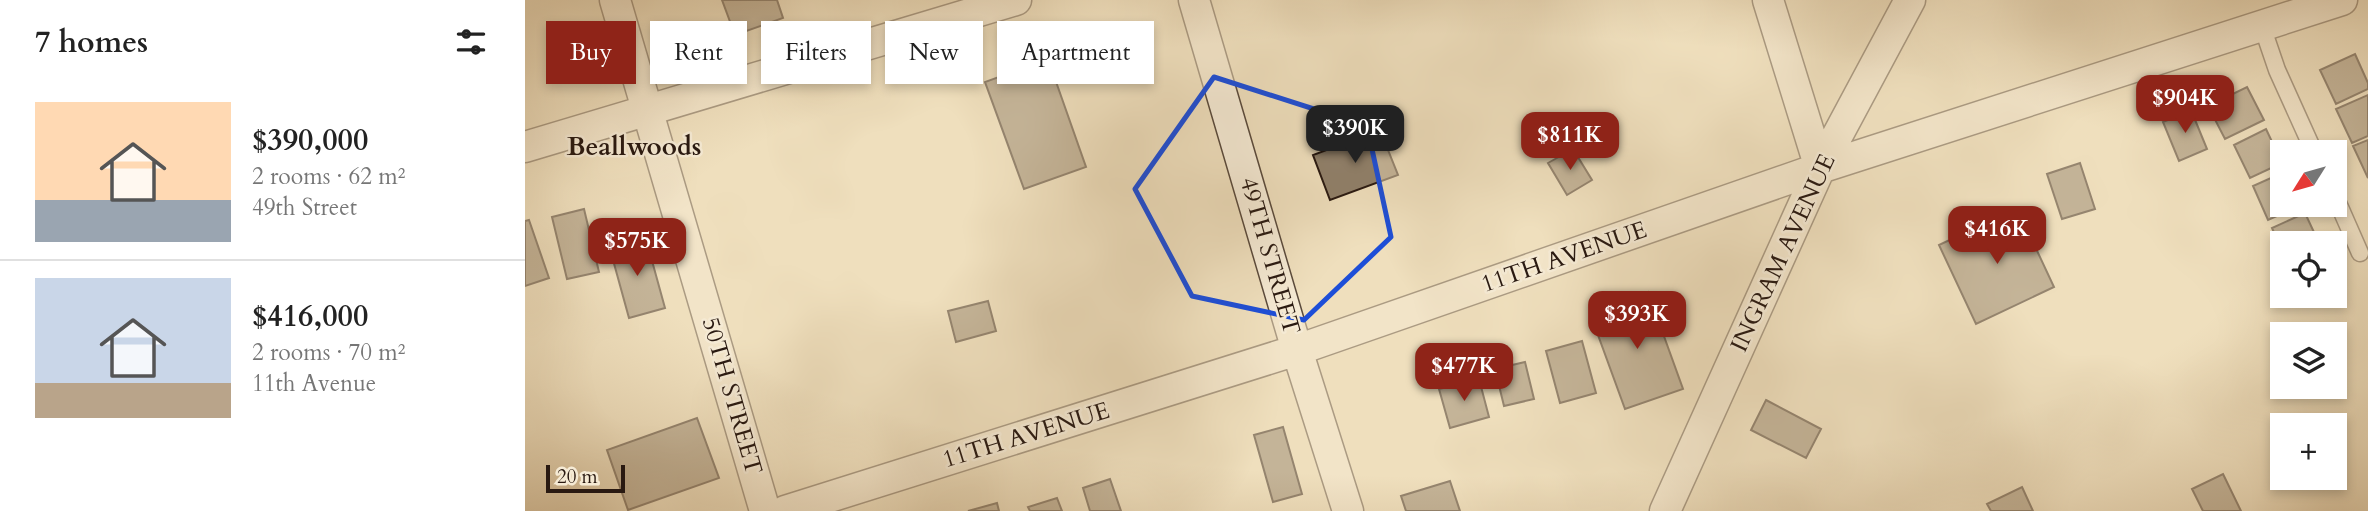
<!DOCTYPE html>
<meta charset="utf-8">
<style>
body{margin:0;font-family:Cardo,serif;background:#f2f2f2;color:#222;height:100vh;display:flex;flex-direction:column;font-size:26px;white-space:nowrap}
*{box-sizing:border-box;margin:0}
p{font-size:23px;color:#767676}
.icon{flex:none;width:38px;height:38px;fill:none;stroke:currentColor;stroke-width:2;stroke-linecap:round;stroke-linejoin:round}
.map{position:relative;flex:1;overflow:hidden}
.sheet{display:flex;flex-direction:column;background:#fff;width:525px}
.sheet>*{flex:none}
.guide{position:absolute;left:21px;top:21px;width:665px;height:63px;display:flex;gap:14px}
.needle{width:46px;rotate:233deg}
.buttons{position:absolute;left:1745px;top:140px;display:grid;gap:14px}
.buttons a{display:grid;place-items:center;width:77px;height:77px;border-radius:0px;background:#fff;box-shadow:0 4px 10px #0003;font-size:35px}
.scale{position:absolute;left:21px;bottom:18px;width:79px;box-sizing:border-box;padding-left:7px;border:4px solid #291911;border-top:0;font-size:19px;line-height:24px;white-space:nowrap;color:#291911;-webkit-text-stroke:5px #f5ead4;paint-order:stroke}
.price{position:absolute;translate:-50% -60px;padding:0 16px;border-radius:14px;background:#8f2418;color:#fff;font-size:23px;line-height:46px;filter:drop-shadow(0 2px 4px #0008)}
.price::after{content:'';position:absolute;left:50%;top:42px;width:21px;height:16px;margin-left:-10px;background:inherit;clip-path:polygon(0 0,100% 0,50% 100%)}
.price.active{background:#222;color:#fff}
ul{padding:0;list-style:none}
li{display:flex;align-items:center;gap:21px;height:175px;padding:0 35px}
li+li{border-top:2px solid #e0e0e0}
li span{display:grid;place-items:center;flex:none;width:196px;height:140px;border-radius:0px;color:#555}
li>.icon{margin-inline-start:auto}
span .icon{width:84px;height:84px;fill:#fffc;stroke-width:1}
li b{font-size:30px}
h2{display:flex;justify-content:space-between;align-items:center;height:84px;padding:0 35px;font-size:30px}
.pill{padding:0 24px;border-radius:0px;background:#fff;box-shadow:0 4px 10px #0003;font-size:24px;line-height:63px}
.pill.active{background:#8f2418;color:#fff}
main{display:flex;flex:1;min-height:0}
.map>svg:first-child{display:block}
.building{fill:#90806a;stroke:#291911;stroke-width:2}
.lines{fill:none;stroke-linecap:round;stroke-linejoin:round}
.lane-casing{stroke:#5a4a3c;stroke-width:19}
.street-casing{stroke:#5a4a3c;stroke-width:33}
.lane{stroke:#f5ead4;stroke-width:16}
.street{stroke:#f5ead4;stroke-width:30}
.marked{fill:none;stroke:#1d4ed8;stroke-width:5;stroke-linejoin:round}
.labels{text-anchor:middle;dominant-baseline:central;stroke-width:5;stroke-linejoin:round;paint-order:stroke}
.street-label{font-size:24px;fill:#291911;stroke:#f5ead4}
.neighbourhood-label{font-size:26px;font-weight:bold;fill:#291911;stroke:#f5ead4}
</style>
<main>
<section class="sheet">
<h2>7 homes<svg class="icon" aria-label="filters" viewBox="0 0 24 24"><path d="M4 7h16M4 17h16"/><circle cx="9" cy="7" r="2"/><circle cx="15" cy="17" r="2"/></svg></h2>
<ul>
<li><span style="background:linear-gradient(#ffd9b3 70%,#9aa5b1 0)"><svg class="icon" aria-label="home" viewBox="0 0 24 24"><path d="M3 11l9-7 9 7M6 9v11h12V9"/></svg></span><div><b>$390,000</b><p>2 rooms · 62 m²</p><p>49th Street</p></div></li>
<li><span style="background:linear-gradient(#c9d6e8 75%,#b9a48a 0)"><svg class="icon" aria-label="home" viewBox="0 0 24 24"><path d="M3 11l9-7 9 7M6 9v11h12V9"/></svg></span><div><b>$416,000</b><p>2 rooms · 70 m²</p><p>11th Avenue</p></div></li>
</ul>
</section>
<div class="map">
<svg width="1843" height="511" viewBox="0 0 1843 511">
<rect width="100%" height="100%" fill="#efdfbd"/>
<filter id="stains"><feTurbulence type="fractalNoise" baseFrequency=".00286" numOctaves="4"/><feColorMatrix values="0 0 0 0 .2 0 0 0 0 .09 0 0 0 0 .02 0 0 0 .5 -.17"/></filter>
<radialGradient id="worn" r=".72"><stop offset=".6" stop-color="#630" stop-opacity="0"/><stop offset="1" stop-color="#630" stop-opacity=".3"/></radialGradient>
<path class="building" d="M197,0H252L258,18L210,35Z
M1830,54L1843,83V89L1811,104L1795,70Z
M523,59L561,167L499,189L460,82Z
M1722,87L1739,120L1700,139L1683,106Z
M1843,95V136L1827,143L1811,109Z
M1666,110L1682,149L1654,161L1638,122Z
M1741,129L1757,163L1725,178L1709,145Z
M855,130L873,175L805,200L788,155Z
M1843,140V178L1828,146Z
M1048,149L1067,180L1042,195L1023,163Z
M1555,163L1570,209L1537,219L1522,174Z
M1757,173V205H1777L1743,220L1728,186Z
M1492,208L1529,287L1451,324L1414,245Z
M59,209L74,272L42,279L27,217Z
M1780,213L1794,243H1757V251L1747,228Z
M4,220L24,278L0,286V221Z
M121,239L140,308L104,318L85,249Z
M1123,292L1158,389L1100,409L1065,313Z
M463,301L471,331L431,342L423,311Z
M1057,341L1071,393L1035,403L1021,351Z
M1000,362L1009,399L979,406L970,369Z
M954,379L964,417L925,428L914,389Z
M1241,400L1296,429L1281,458L1226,430Z
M172,418L194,478L103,510L82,450Z
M758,427L777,494L748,502L729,435Z
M1698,474L1716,511H1678L1667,489Z
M585,479L596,511H565L558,488Z
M925,481L935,511H881L876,496Z
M1497,487L1508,511H1466L1462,504Z
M532,498L537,511H505L503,507Z
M472,503L474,511H443Z"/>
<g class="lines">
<defs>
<path id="lane" d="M1737,26L1752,70L1789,152
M1810,196L1835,253"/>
<path id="street" d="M90,0L240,511
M669,0L772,350L823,511
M1243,0L1295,168
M0,147L491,0
M260,511L772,350L1295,168L1817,0
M1140,511L1295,168L1385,0"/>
</defs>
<use href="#lane" class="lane-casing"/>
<use href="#street" class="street-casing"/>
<use href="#lane" class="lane"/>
<use href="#street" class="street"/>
</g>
<path d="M0 0H1843V511H0ZM689,77L842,126L866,237L779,320L667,296L610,189Z" fill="#efdfbd" fill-opacity=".55" fill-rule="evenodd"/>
<path class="marked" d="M689,77L842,126L866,237L779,320L667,296L610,189Z"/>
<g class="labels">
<g class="street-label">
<text transform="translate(1258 253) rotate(-65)">INGRAM AVENUE</text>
<text transform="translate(745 256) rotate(74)">49TH STREET</text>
<text transform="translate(1039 257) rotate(-19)">11TH AVENUE</text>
<text transform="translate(207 396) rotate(74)">50TH STREET</text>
<text transform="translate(501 435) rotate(-17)">11TH AVENUE</text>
</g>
<g class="neighbourhood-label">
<text x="109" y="146">Beallwoods</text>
</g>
</g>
<rect width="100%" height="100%" filter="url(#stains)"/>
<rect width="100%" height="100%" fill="url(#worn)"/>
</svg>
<div class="buttons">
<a><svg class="needle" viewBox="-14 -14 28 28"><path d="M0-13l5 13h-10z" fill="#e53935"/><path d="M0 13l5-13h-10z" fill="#767676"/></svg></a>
<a><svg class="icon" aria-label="locate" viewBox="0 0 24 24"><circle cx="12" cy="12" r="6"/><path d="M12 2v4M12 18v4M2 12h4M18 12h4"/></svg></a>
<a><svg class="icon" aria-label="layers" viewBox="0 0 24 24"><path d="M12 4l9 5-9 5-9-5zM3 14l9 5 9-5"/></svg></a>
<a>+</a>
</div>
<div class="scale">20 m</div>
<b class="price" style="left:1660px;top:135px">$904K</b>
<b class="price active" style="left:830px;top:165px">$390K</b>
<b class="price" style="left:1045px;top:172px">$811K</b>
<b class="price" style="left:1472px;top:266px">$416K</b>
<b class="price" style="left:112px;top:278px">$575K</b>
<b class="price" style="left:1112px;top:351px">$393K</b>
<b class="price" style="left:939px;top:403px">$477K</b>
<div class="guide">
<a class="pill active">Buy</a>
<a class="pill">Rent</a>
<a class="pill">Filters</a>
<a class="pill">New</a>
<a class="pill">Apartment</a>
</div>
</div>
</main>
